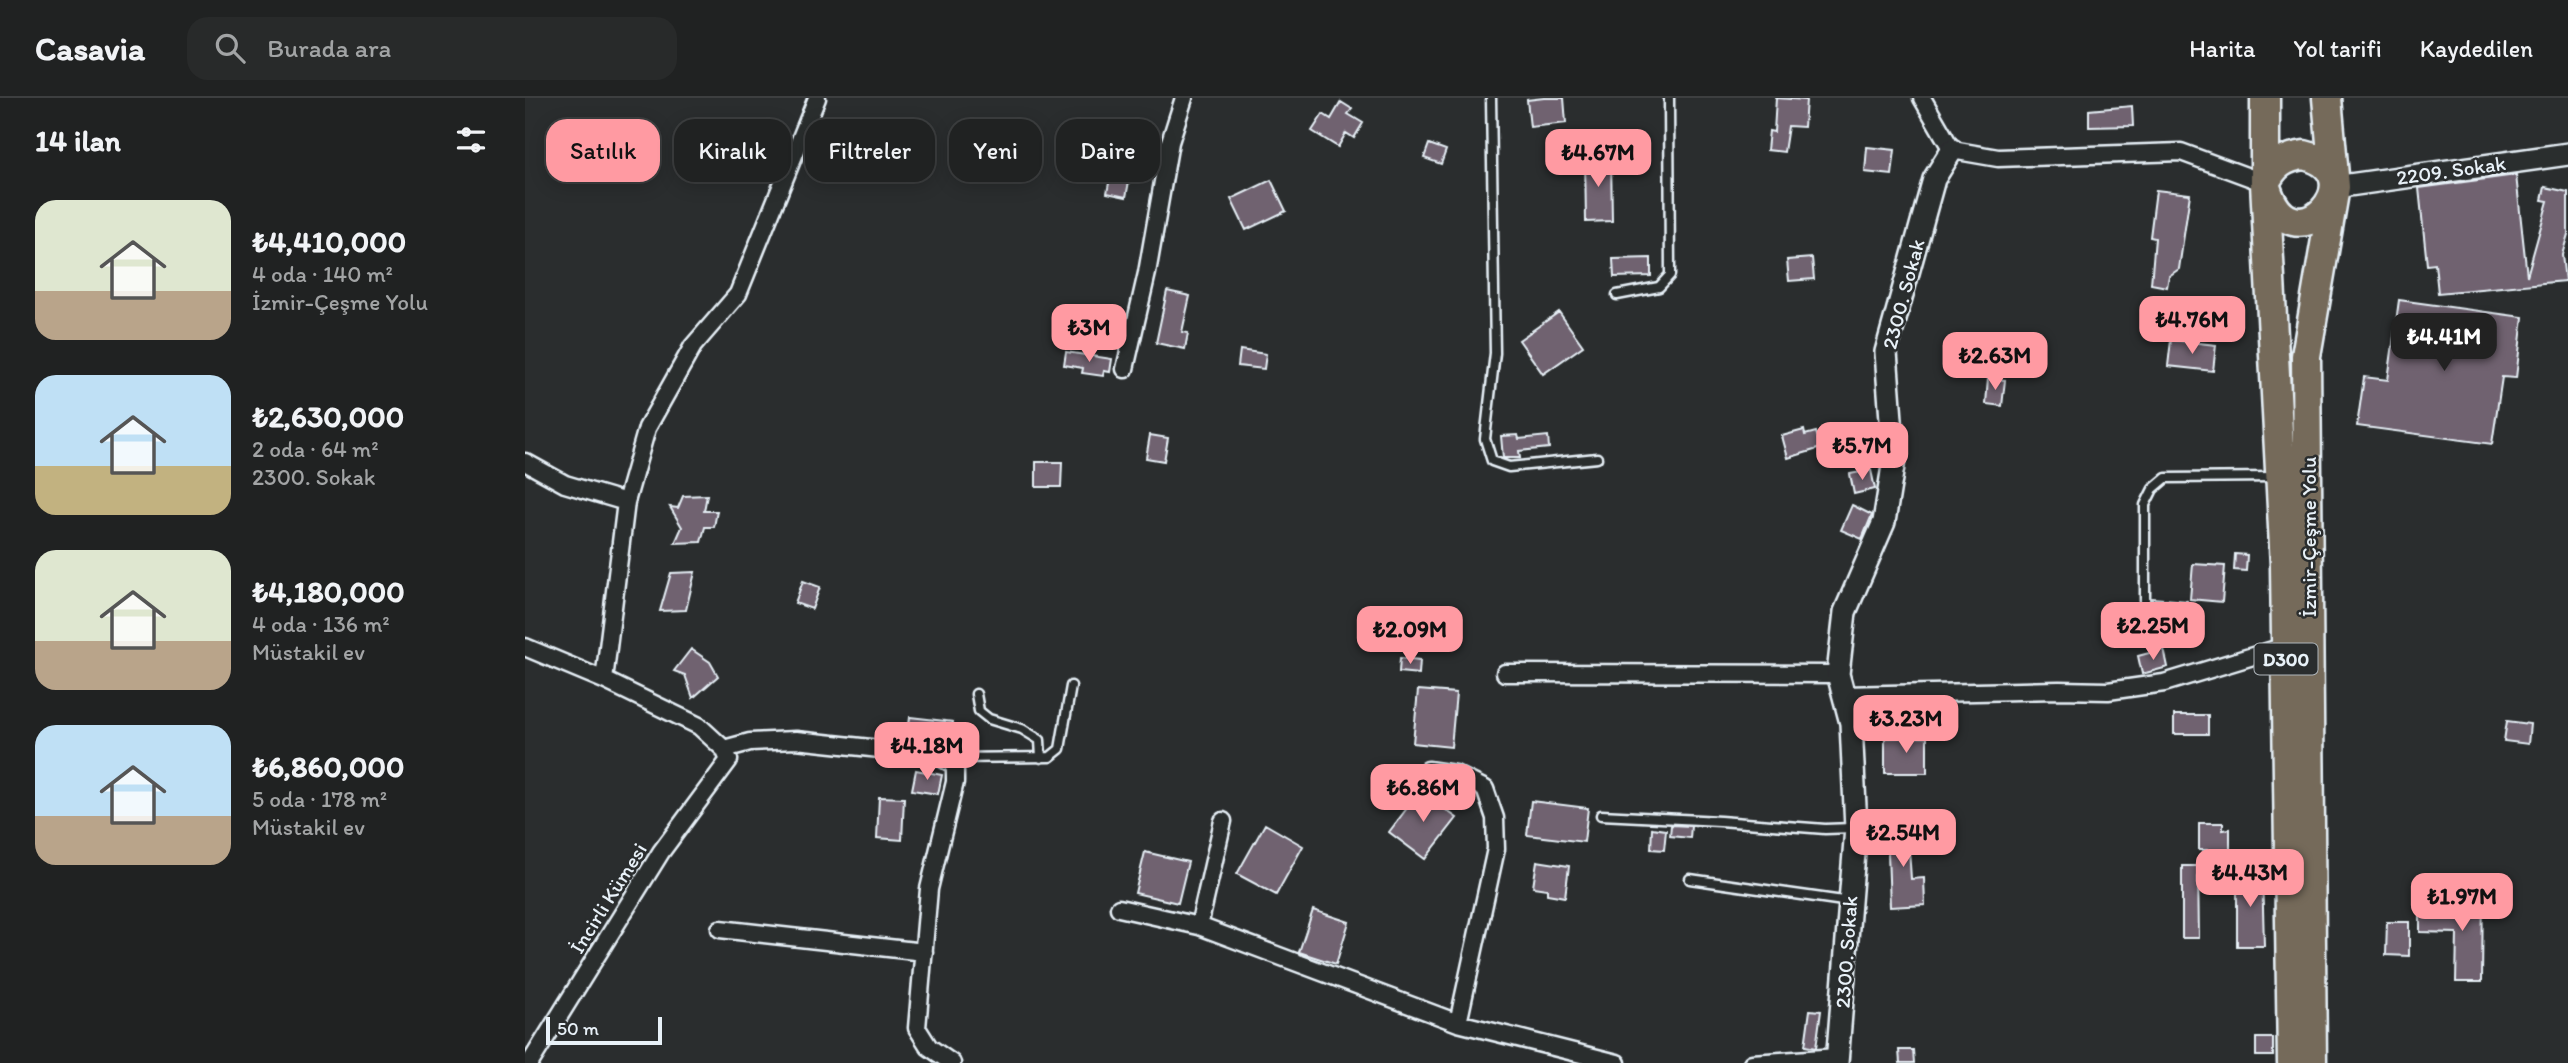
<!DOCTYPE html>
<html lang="tr">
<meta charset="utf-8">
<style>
body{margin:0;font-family:Itim,sans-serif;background:#282a2a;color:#f1f3f6;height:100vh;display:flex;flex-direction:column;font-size:26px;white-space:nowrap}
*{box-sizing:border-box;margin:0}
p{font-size:23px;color:#a2a4a5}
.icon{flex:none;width:38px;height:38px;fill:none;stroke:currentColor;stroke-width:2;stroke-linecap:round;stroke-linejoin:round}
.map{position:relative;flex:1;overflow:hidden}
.sheet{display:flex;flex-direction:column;background:#202222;width:525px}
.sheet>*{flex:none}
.guide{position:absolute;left:21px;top:21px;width:665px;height:63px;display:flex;gap:14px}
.scale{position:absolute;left:21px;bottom:18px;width:116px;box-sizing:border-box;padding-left:7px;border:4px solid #e8f1f8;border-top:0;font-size:19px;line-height:24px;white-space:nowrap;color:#e8f1f8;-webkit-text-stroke:5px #2a2d2e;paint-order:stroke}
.price{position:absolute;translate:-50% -60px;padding:0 16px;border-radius:14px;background:#ff9aa2;color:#111;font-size:23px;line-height:46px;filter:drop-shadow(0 2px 4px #0008)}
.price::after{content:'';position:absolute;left:50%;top:42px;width:21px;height:16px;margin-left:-10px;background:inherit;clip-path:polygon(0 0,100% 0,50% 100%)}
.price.current{background:#222;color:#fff}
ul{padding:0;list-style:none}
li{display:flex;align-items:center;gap:21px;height:175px;padding:0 35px}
li span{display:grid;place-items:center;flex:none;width:196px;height:140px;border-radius:21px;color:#555}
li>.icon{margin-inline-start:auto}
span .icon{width:84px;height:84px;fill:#fffc;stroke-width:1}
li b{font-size:30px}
h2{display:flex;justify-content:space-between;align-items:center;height:84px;padding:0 35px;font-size:30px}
.chip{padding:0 24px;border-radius:21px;background:#202222;box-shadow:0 4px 18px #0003,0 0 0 2px #3d3f40;font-size:24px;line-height:63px}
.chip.current{background:#ff9aa2;color:#111}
header{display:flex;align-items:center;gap:42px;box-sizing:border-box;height:98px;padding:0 35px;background:#202222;border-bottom:2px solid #3d3f40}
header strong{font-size:33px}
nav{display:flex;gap:38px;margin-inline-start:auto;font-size:24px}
.search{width:490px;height:63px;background:#282a2a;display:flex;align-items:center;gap:18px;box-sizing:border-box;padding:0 24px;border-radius:21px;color:#a2a4a5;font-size:26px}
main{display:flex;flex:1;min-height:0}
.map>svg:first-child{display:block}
.building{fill:#6f6270;stroke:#e8f1f8;stroke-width:2}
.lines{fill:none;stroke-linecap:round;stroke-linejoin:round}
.lane-casing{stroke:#e8f1f8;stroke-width:13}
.street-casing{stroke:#e8f1f8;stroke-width:21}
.secondary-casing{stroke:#e8f1f8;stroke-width:26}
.highway-casing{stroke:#e8f1f8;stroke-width:33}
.lane{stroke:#2a2d2e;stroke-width:8}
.street{stroke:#2a2d2e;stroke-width:16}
.secondary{stroke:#2a2d2e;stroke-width:21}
.highway{stroke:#746a5a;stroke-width:28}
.labels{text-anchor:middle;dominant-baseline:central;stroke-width:5;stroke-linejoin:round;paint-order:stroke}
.shield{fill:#2a2d2e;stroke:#afb6bb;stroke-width:2}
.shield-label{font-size:19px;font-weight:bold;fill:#e8f1f8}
.street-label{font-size:21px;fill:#e8f1f8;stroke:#2a2d2e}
</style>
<header>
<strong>Casavia</strong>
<div class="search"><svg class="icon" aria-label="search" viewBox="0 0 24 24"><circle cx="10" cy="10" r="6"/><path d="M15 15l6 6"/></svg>Burada ara</div>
<nav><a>Harita</a><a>Yol tarifi</a><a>Kaydedilen</a></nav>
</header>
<main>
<section class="sheet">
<h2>14 ilan<svg class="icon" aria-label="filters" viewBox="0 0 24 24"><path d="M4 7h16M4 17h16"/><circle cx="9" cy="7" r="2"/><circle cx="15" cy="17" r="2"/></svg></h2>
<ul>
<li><span style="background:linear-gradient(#dfe7d0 65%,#b9a48a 0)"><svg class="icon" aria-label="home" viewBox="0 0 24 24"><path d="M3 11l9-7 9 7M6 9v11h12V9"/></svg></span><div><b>₺4,410,000</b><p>4 oda · 140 m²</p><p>İzmir-Çeşme Yolu</p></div></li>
<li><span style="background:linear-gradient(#bfe0f5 65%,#c2b280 0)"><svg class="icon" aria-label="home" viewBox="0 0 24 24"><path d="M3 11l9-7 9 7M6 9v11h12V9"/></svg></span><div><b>₺2,630,000</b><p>2 oda · 64 m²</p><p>2300. Sokak</p></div></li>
<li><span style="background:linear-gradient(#dfe7d0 65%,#b9a48a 0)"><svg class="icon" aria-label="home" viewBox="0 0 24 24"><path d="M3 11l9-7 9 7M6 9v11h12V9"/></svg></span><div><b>₺4,180,000</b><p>4 oda · 136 m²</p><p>Müstakil ev</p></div></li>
<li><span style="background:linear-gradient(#bfe0f5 65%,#b9a48a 0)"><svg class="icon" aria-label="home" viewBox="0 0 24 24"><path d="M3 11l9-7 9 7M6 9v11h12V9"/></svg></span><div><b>₺6,860,000</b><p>5 oda · 178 m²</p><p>Müstakil ev</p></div></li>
</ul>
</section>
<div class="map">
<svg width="2043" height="965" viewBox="0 0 2043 965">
<rect width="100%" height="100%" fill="#2a2d2e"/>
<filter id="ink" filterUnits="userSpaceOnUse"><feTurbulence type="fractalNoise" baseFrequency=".0143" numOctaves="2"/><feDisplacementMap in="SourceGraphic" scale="14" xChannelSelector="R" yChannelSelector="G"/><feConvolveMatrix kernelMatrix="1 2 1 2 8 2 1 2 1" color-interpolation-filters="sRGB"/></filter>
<g filter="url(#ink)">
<path class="building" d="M1019,0H1039L1041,25L1005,29L1002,2Z
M1251,0L1281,2L1279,29L1263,28L1259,54L1242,52L1244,33L1249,34Z
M816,4L827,11L823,16L838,25L829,40L821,35L813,49L787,33L798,16L806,21Z
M1607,8L1608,28L1564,29V12Z
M904,46L921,52L916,66L899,60Z
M1342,49L1370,52L1367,77L1340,74Z
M1060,58H1086L1087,123L1061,124Z
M588,65L607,68L601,99L582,95Z
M1991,77L2002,178L2023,103L2017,102L2020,89L2043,94V136L2037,157L2040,183L1913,195L1910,166L1902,167L1894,90Z
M746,82L761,113L721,132L706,101Z
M1631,92L1665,96L1654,171L1644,178L1642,189L1626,186L1630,140L1625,139Z
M1126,160V178L1089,179L1088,161Z
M1287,160L1289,181L1264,183L1262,162Z
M642,193L665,198L657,234L663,235L660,251L631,245Z
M1874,202L1998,219L1991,280L1977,279L1967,346L1832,328L1839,279L1863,282Z
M1034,214L1058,248L1018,276L994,242Z
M1646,242L1691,247L1688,273L1643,268Z
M715,252L741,256L739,271L713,268Z
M541,254L587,261L585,274L579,273L578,278L557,275L558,270L539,267Z
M1463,280L1480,282L1477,308L1461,306Z
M1279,332L1280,337L1291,334L1296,350L1263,360L1257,338Z
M625,337L643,340L639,363L621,360Z
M993,337L994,341L1023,338L1024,350L994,353L995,360H978L976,338Z
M511,364H537L536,389H511Z
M1346,372L1350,391L1329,396L1325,376Z
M182,397L179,413H192L189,429H180L176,444L150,445L157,429L145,409L153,410L158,398Z
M1327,407L1347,417L1337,441L1316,432Z
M1710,456L1722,457L1721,473L1709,472Z
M1668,466L1700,468L1697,504L1665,501Z
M170,474L161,512L135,513L146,475Z
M278,483L295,489L287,511L270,505Z
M1627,500L1662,503L1660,530L1627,527Z
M166,551L185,564L193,578L168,600L160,577L149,573Z
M1639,551L1643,569L1617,576L1613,558Z
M875,560L895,562L894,576L874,574Z
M893,592L931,595L926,649L888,645Z
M1649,617H1683V636H1649Z
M385,619L428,624L425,652L412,647L382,643Z
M1982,623L2005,626L2003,646L1979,643Z
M1402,639V675H1360V640Z
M391,672L417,677L413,696L387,692Z
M895,693L908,702L911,698L921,706L918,710L932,720L900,761L864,734Z
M354,699L379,700L377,742L352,740Z
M1006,703L1063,710L1059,744L1002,737Z
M1674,725H1698V732L1705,731V752H1674Z
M740,726L778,748L751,797L712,776Z
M1386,726V751H1384L1386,781L1399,780L1400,807L1365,809L1362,727Z
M1146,727L1166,728L1165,740L1145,738Z
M1127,730L1141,732L1139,752L1126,751Z
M620,754L663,764L653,805L610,795Z
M1012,763L1044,768L1040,799L1022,796V791L1008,789Z
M1657,768H1673L1674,840H1657Z
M1737,772L1739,848H1712V773Z
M1940,787H1958L1957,884H1931L1932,835L1895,834V813L1939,814Z
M788,812L824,824L811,866L774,854Z
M1862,824H1884V858L1861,857Z
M1285,912L1296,913L1291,950L1280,948Z
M1731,940H1748V958H1731Z
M1374,952H1388L1389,965H1375Z"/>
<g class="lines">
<defs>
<path id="lane" d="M966,0L970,255L960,341L967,363L984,369L1072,360
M1092,197L1134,189L1145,177L1144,0
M1620,541V407L1628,391L1641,380L1751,379
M451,596L454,613L464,621L497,631L515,642L516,660
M423,660L525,659L535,651L546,588
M1076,717L1195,723L1300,731L1328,730
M1165,781L1325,804"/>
<path id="street" d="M1397,0L1427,52L1473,60L1656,54L1740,85
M600,271L622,175L645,44L659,0
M0,364L40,386L101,404
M0,549L79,582L174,628L199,651L204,662L136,754L5,965
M980,575L1313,576
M79,582L101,404L122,330L168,248L213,196L292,0
M1318,597L1534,592L1583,593L1639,585L1761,548
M199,651L225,644L271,642L411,657L428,666L430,672V684L404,791L392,930L404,949L427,965
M903,672L930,676L960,691L970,720L971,751L933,925
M594,810L674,828L933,925L1092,965
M674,828L698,723
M195,831L399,854
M1227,965L1312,959"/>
<path id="secondary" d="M1810,89L2043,56
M1312,965L1331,730L1326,625L1313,576L1320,514L1359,424L1369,362L1361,254L1409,81L1427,52"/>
<path id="highway" d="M1740,0V85L1760,468L1767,965
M1779,57C1857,75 1765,179 1740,85C1749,67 1758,60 1779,57Z
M1787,965L1781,258L1810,89L1802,0"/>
</defs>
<use href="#lane" class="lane-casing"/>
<use href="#street" class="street-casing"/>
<use href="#secondary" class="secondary-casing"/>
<use href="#highway" class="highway-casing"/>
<use href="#lane" class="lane"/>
<use href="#street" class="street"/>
<use href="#secondary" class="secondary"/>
<use href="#highway" class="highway"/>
</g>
</g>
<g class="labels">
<rect class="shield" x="1729.5" y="545.5" width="63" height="31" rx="5"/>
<g class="shield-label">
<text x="1761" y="561">D300</text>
</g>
<g class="street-label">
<text transform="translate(1926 72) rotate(-8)">2209. Sokak</text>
<text transform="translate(1378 196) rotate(-75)">2300. Sokak</text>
<text transform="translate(1783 439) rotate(-90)">İzmir-Çeşme Yolu</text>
<text transform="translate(83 800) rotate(-58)">İncirli Kümesi</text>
<text transform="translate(1321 854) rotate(-86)">2300. Sokak</text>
</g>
</g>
</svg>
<div class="scale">50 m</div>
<b class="price" style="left:1073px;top:91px">₺4.67M</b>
<b class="price" style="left:1667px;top:258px">₺4.76M</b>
<b class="price" style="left:564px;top:266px">₺3M</b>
<b class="price current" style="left:1919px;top:275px">₺4.41M</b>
<b class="price" style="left:1470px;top:294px">₺2.63M</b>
<b class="price" style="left:1337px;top:384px">₺5.7M</b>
<b class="price" style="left:1628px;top:564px">₺2.25M</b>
<b class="price" style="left:885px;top:568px">₺2.09M</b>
<b class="price" style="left:1381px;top:657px">₺3.23M</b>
<b class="price" style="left:402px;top:684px">₺4.18M</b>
<b class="price" style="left:898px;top:726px">₺6.86M</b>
<b class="price" style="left:1378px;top:771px">₺2.54M</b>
<b class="price" style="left:1725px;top:811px">₺4.43M</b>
<b class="price" style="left:1937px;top:835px">₺1.97M</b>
<div class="guide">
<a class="chip current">Satılık</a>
<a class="chip">Kiralık</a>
<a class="chip">Filtreler</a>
<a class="chip">Yeni</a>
<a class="chip">Daire</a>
</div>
</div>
</main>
